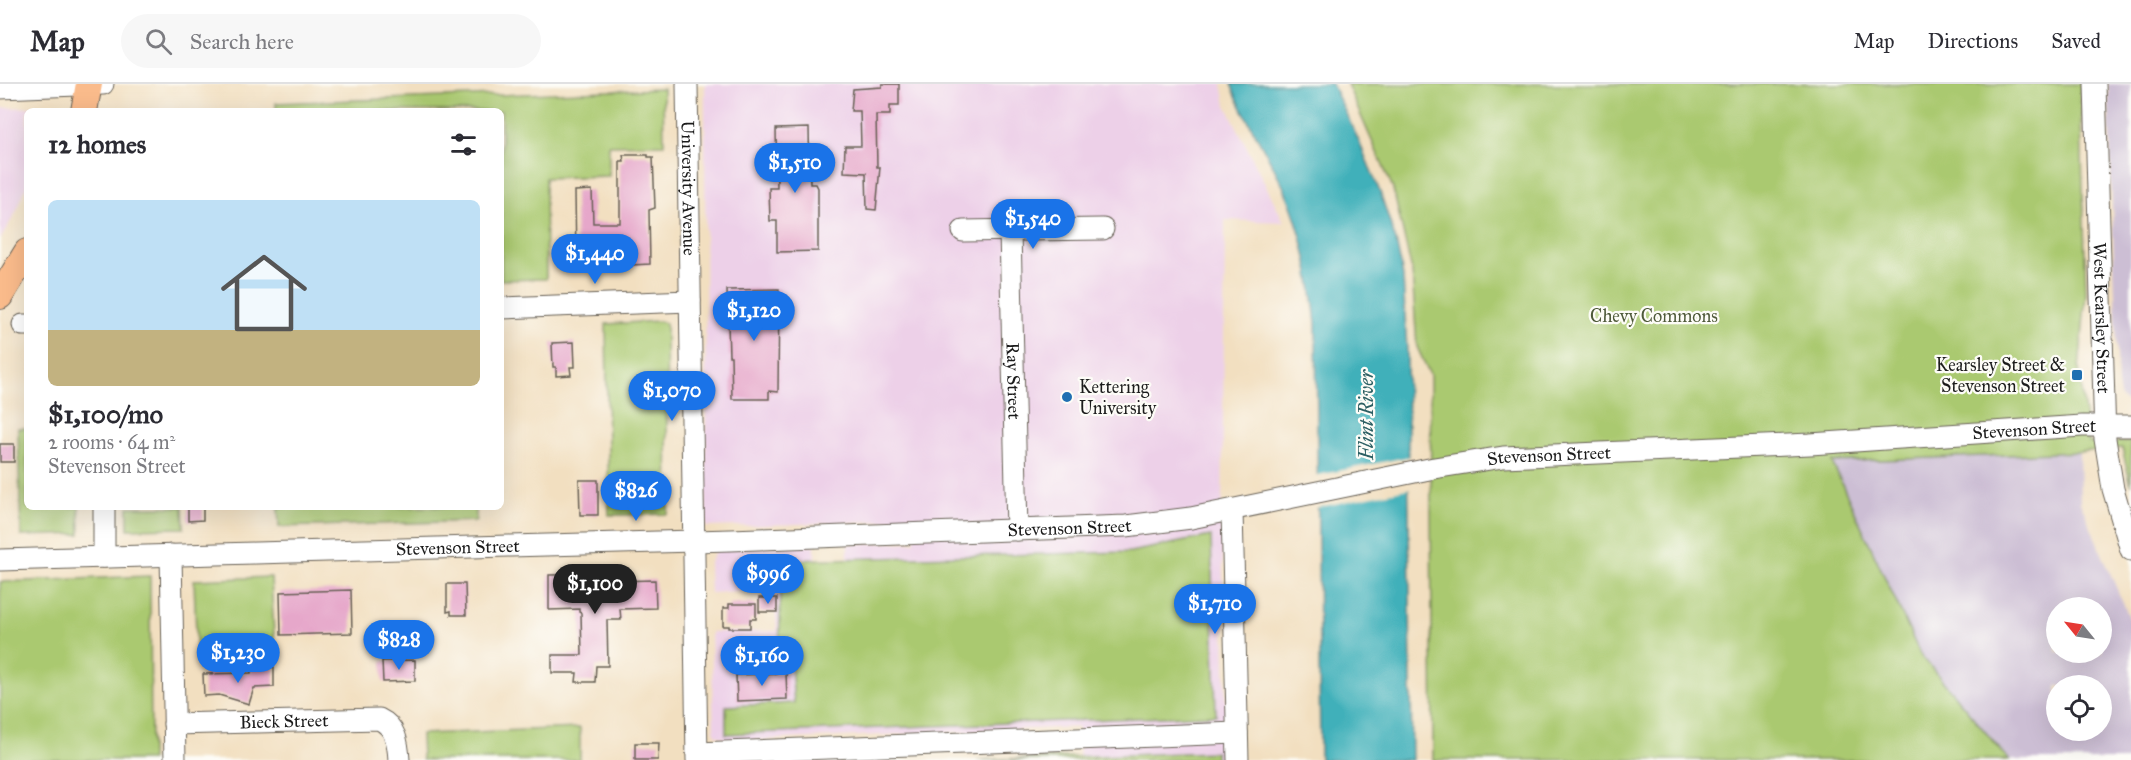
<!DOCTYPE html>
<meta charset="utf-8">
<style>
body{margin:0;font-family:"IM FELL Great Primer",serif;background:#f7f7f7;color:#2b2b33;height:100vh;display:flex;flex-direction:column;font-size:22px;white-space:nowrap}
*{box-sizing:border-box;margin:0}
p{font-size:20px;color:#7c7c81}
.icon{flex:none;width:33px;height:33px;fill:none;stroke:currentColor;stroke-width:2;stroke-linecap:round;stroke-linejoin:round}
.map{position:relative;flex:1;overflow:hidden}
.sheet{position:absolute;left:24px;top:24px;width:480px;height:402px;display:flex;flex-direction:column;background:#fff;border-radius:9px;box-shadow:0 6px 24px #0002}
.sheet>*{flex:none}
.needle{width:39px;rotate:300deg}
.fabs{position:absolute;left:2046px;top:513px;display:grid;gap:12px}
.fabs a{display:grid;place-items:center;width:66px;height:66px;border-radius:50%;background:#fff;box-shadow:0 6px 24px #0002;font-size:30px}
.price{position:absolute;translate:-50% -51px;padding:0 14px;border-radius:21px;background:#1a73e8;color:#fff;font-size:20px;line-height:39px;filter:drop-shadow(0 2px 3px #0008)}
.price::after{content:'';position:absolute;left:50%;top:36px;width:18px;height:14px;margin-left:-9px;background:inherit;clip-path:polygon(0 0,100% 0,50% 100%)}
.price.selected{background:#222;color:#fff}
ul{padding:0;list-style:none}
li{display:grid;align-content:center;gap:12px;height:318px;padding:0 24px}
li+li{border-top:2px solid #e1e1e2}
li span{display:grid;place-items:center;height:186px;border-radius:9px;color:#555}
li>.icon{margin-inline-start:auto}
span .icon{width:108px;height:108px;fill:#fffc;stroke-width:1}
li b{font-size:26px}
h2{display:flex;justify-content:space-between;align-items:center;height:72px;padding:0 24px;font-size:26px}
header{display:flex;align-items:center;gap:36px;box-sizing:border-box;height:84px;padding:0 30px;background:#fff;border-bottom:2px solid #e1e1e2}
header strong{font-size:28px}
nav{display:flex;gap:33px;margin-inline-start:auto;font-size:21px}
.search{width:420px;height:54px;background:#f7f7f7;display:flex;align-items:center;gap:15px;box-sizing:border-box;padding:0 21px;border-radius:33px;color:#7c7c81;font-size:22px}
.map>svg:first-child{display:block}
.built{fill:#edd0e8}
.industrial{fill:#ccbed4;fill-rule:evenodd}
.green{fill:#aac970;stroke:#637246;stroke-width:1.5}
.water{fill:#40b0ba;stroke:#2e666b;stroke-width:1.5}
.pier{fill:#f2dfc0}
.building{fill:#e6a7ca}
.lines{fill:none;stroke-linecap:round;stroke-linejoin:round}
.minor-casing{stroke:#676055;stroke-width:23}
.major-casing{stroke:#676055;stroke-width:28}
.minor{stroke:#fff;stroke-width:21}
.major{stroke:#fabb8b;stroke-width:26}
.poi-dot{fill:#1f6fb2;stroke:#fdfcf7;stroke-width:2}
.labels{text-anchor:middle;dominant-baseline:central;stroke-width:4.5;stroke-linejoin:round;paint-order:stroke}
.street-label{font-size:18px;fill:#1c1c1c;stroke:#fdfcf7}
.park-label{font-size:18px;fill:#4e5939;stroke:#fdfcf7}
.poi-label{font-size:18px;fill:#1c1c1c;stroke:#fdfcf7;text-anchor:end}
.water-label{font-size:20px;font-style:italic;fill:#2c5f63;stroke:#fdfcf7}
</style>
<header>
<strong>Map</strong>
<div class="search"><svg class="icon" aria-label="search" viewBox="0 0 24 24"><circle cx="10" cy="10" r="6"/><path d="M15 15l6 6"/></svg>Search here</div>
<nav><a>Map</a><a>Directions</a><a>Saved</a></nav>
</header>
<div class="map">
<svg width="2131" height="676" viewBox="0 0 2131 676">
<rect width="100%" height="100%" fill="#fdfcf7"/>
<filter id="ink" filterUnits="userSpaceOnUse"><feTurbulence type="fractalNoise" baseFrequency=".0167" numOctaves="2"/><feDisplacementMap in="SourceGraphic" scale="12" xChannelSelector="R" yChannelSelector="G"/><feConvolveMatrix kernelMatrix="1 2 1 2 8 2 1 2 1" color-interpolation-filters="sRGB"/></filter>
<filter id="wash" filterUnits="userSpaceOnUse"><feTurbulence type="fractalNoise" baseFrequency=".008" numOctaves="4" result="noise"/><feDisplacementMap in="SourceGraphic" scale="24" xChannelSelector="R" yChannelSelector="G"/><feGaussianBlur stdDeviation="1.35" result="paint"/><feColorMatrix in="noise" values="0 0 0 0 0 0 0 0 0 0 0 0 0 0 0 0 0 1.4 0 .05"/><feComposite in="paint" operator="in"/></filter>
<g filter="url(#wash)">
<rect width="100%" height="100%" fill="#f2dfc0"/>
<path class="built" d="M705,0H1222L1226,21L1284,138L1225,136L1222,446L1227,676H1080L1078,643L731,657L716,651L714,646L711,548L777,547L774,506L710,509L709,481L714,469L720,465L815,461L816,558H848V460L915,458L914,436L706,443Z
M53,23L52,27H27V100L16,128L0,156V24Z"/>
<path class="industrial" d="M2108,0H2131V320L2123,316L2120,312L2118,299Z
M2079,368L2080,418L2131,538V676H2009L1920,570L1832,378ZM2056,524H2102V568H2056ZM2056,602H2102V646H2056Z"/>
<path class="green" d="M1347,0H2080L2086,210L2079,285L2089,359L2131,358V401L2122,364L2079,368L1832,378L1920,570L2009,676H1433L1430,291L1417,263L1412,187L1393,105Z
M663,5L664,60L609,61V92L545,94L546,195L501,196V27H276V19Z
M659,237L666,239L668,430L609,431L606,240Z
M18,344H27V423H79L80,450L21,452Z
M128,423H183L184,444L128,445Z
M278,423H476V437L279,443Z
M1211,452L1216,631L726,650V622L794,619L791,581L779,580L781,481L788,476L1130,468Z
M150,492L151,676H0V498Z
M271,493L275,571L197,576L194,496Z
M580,644V676H422L421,650Z
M1216,668V676H977Z"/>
<path class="water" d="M1231,0H1332L1358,55L1380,108L1396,157L1403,192L1407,267L1412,676H1320L1316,240C1311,192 1303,146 1283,102C1267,68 1245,36 1231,0Z"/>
<path class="pier" d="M1412,372V404L1315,424L1314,392Z"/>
<g id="blocks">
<path class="building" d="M882,0H899V21H890V31H876L877,83H880L876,126L867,125L866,89L844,88L845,62H861L860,27H851L853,5L882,3Z
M809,44L810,100H816L818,104V167L777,168V137H770L769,104H777L776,45Z
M623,71H648V73H653L655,124L649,126L650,180L592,183V178L576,179L575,107L592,106L593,139H620V77H624Z
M779,205L778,308L769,307V315H732L731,272H729L727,206Z
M574,258L575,283H570L571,291L556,292V283H553L552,259Z
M0,360H14V378H0Z
M579,396H598V431H580Z
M188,423H203V436L188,437Z
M614,490V497L655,496L656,524L620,525L621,536H607L608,582H596L595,598H576L577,589H552V571H582L581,529L579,528V525L549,526V491Z
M447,500H465L466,531H451V527L447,528Z
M351,506L352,549L281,551L280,508Z
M759,514H777V528H759Z
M729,520H756V535H750V544H729V542H723V524H729Z
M415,576V597L383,598L382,577Z
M274,583V603L254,604L249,620L219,611L204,612L203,590L251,589V584Z
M786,589L787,615L737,617L736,591Z
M635,659H659L658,676H635Z"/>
</g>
</g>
<g filter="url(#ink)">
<use href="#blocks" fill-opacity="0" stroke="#676055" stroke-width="1.5"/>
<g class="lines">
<defs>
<g id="minor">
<path id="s1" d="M687,0L697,676"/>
<path id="s2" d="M2095,0L2105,355L2113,405L2131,466"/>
<path d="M0,4L103,0"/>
<path d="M963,147L1103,145"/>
<path id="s3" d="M1010,147L1017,446"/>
<path d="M501,224L690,217"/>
<path d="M23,241H27"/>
<path d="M104,423V473"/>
<path d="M1232,426L1238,676"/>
<path d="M171,471L175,676"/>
<path id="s4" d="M0,476L731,456L1126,442L1191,434L1434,384L1503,373L1810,360L2082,342H2131"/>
<path id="s5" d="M174,640L379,635C396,643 398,659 399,676"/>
<path d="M697,669L1237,649"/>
</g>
<path id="major" d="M84,27L89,0
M0,212L27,168"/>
</defs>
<use href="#minor" class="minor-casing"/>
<use href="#major" class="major-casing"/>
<use href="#minor" class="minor"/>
<use href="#major" class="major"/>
</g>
</g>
<g class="poi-dot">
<rect x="2071" y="285" width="12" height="12" rx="3"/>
<circle cx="1067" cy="313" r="6"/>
</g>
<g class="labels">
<g class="street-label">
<text stroke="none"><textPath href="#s1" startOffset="104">University Avenue</textPath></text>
<text stroke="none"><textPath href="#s2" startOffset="234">West Kearsley Street</textPath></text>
<text stroke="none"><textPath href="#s3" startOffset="150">Ray Street</textPath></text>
<text stroke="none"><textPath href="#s4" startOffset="2042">Stevenson Street</textPath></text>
<text stroke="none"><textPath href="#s4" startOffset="1556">Stevenson Street</textPath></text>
<text stroke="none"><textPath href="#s4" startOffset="1070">Stevenson Street</textPath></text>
<text stroke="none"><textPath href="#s4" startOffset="458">Stevenson Street</textPath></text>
<text stroke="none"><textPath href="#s5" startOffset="110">Bieck Street</textPath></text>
</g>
<g class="park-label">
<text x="1654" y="232">Chevy Commons</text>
</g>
<g class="poi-label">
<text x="2065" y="281">Kearsley Street &amp;<tspan x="2065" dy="21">Stevenson Street</tspan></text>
<text x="1079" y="303" text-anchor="start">Kettering<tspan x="1079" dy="21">University</tspan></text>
</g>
<g class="water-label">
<text transform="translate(1366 331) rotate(-90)">Flint River</text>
</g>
</g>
</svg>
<div class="fabs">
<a><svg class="needle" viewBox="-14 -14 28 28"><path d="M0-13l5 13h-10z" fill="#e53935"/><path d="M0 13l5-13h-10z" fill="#7c7c81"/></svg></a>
<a><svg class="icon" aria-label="locate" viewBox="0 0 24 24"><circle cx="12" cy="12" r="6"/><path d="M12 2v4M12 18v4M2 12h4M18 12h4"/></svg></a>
</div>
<b class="price" style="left:795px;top:110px">$1,510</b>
<b class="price" style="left:1033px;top:166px">$1,540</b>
<b class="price" style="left:595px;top:201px">$1,440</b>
<b class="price" style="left:754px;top:258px">$1,120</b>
<b class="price" style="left:672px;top:338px">$1,070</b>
<b class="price" style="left:636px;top:438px">$826</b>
<b class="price" style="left:768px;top:521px">$996</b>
<b class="price selected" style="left:595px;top:531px">$1,100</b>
<b class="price" style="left:1215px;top:551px">$1,710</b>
<b class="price" style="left:399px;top:587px">$828</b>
<b class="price" style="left:238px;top:600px">$1,230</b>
<b class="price" style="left:762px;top:603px">$1,160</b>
<section class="sheet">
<h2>12 homes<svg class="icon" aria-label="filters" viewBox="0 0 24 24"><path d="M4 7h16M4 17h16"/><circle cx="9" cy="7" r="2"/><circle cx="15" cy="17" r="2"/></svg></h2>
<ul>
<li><span style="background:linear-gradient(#bfe0f5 70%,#c2b280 0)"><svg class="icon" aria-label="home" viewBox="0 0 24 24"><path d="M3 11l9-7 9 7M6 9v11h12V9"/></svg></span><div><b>$1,100/mo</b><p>2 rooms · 64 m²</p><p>Stevenson Street</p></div></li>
</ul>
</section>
</div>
